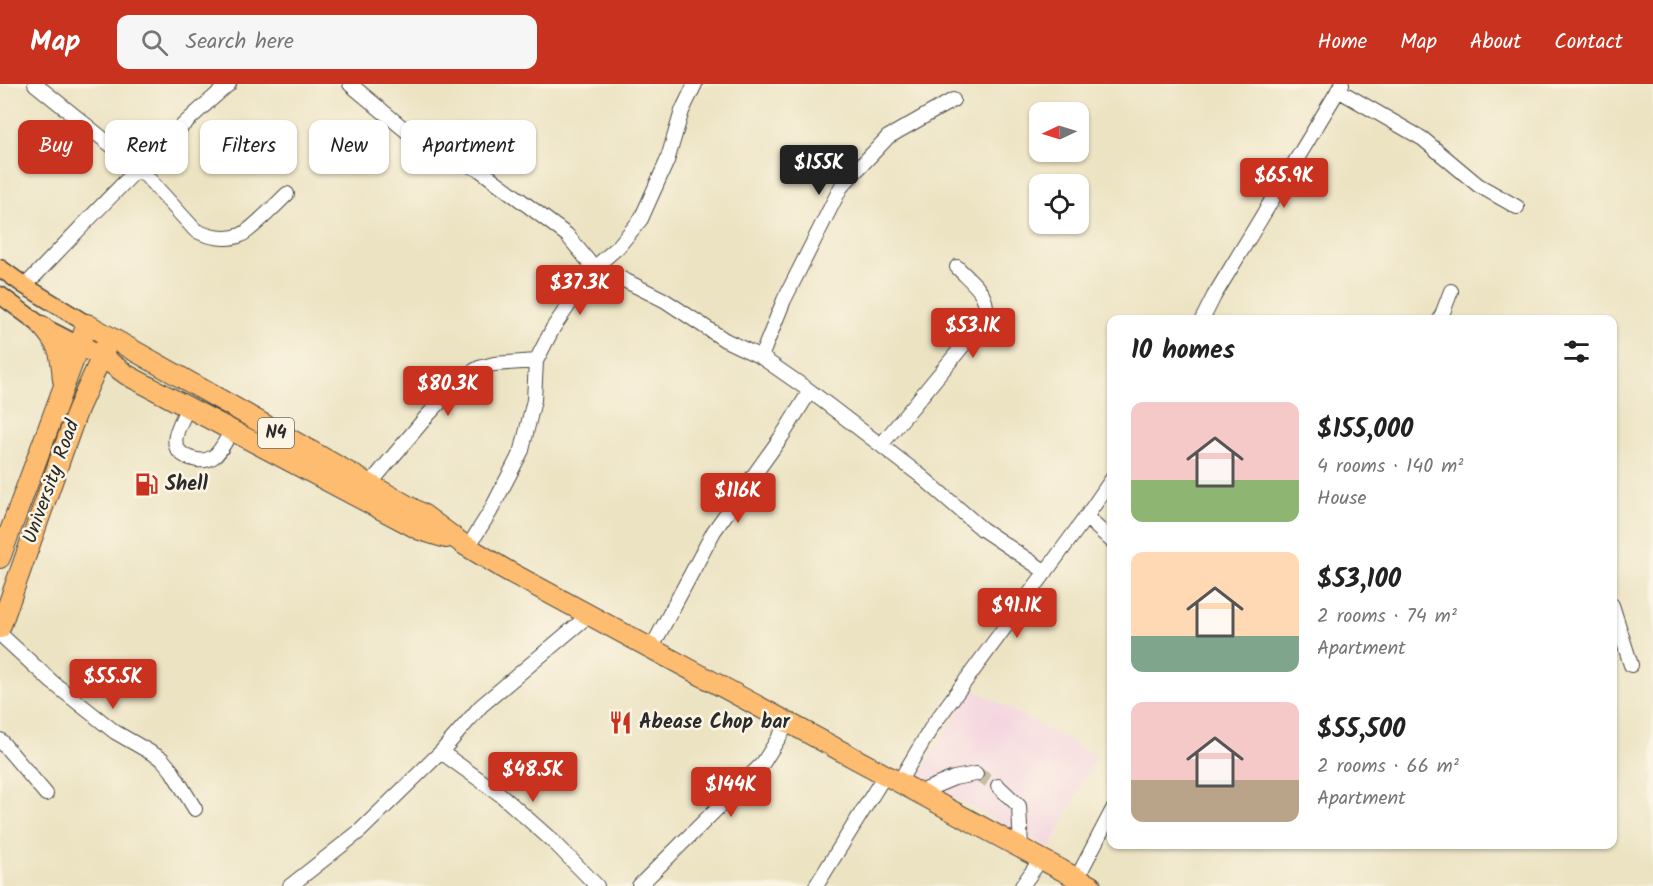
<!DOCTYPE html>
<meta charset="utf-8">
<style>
body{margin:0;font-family:Kalam,sans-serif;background:#f6f6f6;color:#222;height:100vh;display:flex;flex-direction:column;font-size:22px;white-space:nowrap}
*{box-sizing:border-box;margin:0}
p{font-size:20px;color:#767676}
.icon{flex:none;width:33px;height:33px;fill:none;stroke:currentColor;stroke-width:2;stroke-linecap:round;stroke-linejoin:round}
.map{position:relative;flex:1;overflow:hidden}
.drawer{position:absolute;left:1107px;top:231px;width:510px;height:534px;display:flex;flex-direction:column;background:#fff;border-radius:12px;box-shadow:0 2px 4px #0004}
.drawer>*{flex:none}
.banner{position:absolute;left:18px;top:36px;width:570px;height:54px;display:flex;gap:12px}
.needle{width:39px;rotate:266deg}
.fabs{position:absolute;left:1029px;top:18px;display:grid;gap:12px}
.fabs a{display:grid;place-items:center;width:60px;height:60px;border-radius:12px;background:#fff;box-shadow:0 2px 4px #0004;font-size:30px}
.price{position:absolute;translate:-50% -51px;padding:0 14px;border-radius:6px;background:#c8321e;color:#fff;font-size:20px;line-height:39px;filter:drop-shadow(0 2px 3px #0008)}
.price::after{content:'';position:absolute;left:50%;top:36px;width:18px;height:14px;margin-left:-9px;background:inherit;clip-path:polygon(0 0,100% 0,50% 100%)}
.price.selected{background:#222;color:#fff}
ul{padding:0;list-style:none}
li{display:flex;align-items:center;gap:18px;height:150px;padding:0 24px}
li span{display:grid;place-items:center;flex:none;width:168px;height:120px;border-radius:12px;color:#555}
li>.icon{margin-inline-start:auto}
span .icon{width:72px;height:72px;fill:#fffc;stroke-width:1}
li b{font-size:26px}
h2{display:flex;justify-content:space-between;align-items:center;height:72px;padding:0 24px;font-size:26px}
.tag{padding:0 21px;border-radius:12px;background:#fff;box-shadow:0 2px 4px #0004;font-size:21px;line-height:54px}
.tag.selected{background:#c8321e;color:#fff}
header{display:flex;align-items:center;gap:36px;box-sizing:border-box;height:84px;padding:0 30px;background:#c8321e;color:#fff}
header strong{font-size:28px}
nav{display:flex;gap:33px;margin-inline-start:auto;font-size:21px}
.search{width:420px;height:54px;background:#f6f6f6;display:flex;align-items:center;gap:15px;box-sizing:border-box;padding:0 21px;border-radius:12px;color:#767676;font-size:22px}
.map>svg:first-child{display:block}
.built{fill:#f3cfdf}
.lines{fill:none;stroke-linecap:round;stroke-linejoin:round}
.minor-tunnel{stroke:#c5bea4;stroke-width:14;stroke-dasharray:14 7;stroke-linecap:butt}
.minor-casing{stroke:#484742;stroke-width:16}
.major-casing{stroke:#484742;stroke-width:19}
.highway-casing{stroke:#484742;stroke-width:22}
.minor{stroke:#fff;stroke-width:14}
.major{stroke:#fdbc70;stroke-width:16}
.highway{stroke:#fdbc70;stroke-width:20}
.labels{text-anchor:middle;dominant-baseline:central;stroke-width:5;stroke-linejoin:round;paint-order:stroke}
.shield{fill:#fcf5e5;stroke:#6a6863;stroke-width:1.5}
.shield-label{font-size:18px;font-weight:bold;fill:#2b2b2b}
.street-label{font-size:20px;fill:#2b2b2b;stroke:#fcf5e5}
.poi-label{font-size:20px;font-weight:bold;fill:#2b2b2b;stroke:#fcf5e5;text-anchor:start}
</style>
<header>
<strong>Map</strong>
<div class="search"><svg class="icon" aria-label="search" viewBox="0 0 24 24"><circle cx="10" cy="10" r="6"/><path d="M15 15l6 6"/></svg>Search here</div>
<nav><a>Home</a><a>Map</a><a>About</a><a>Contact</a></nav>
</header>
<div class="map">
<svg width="1653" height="802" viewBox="0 0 1653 802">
<rect width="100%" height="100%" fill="#fcf5e5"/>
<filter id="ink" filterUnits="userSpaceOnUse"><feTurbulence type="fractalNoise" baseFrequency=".0167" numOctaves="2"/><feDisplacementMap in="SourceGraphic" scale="12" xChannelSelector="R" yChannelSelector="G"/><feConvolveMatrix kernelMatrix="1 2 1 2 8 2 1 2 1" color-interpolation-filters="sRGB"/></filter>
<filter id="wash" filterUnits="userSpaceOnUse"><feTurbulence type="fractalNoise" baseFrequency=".008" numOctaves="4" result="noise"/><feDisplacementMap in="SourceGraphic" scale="24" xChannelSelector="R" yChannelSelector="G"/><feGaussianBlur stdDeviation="1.35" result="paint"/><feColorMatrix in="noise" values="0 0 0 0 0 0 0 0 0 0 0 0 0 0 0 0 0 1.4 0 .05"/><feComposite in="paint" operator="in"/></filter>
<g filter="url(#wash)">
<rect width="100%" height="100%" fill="#ece3c2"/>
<path class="built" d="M973,605L1096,672L1050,765L917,693Z"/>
</g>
<g filter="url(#ink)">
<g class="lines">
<path class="minor-tunnel" d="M976,690L998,702"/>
<defs>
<path id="minor" d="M35,0L138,83L195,146C208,153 226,157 241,151C250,147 278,119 287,110
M350,0L422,60L480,86L519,115L567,151L594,184L620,194L664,216L725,256L761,273L810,307L921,392L982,445L1046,488
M1338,6L1423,55L1478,101L1517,123
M25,202C91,133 156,62 229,0
M1202,236L1214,212L1342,0
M1440,236L1451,207
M761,273L784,216L841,103L888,53L953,16
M188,323C180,341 163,364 190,374C198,377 205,378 213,373C221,368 227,354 232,346
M881,361L985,235C991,210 973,200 957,183
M369,401L427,332L465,292L479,284L494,280L536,277
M1086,433L1112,457
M468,463L490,428L522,366L534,316L536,277L553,244L594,184L618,163L641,135L667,77L682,27L695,0
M1612,521L1631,581
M0,550L52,598L115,648L162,675L172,687L195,725
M651,565L714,447L782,352L810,307
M0,656L46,710
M441,668L501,711L556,760L597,802
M899,698L933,641L1086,433L1112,395
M998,702L1019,722L1021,764
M918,709L954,694L976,690
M1077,794L1112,727
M290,802L360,747L441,668L481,622L589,531
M639,802L763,679L788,639
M816,802L885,691
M1022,802L1041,775"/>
<path id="major" d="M0,184L25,202L87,240
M0,211L42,242L79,261"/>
<path id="highway" d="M42,242C60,263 61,269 63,296
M79,261L101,272L127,291L420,446L446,454
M0,474L87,240L424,431L463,460L506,486L1091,802
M0,544L78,325L106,263"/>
</defs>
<use href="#minor" class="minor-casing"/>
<use href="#major" class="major-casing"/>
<use href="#highway" class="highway-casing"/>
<use href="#minor" class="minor"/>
<use href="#major" class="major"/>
<use href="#highway" class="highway"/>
</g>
</g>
<defs>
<symbol id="fuel-bare" viewBox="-9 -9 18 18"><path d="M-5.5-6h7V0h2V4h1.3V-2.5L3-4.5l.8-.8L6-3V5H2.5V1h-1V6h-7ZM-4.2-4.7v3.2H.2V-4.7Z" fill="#c8321e" stroke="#fcf5e5" stroke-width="2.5" paint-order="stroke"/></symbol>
<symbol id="restaurant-bare" viewBox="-9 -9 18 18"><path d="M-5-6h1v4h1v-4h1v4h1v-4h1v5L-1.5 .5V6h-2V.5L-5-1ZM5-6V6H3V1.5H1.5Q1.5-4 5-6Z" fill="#c8321e" stroke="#fcf5e5" stroke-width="2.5" paint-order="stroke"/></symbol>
</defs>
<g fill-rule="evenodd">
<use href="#fuel-bare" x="130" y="384" width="33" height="33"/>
<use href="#restaurant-bare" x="604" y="622" width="33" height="33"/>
</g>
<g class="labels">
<rect class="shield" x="258" y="334" width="36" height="30" rx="4.5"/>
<g class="shield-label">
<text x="276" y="349">N4</text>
</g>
<g class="street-label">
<text transform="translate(52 398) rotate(-70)">University Road</text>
</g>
<g class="poi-label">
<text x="165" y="401">Shell</text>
<text x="639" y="639">Abease Chop bar</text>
</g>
</g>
</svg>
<div class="fabs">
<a><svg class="needle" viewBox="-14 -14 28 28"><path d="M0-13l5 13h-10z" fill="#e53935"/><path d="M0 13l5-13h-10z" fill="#767676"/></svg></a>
<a><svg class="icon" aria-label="locate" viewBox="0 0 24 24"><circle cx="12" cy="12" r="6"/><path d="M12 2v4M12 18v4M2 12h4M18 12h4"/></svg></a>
</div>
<b class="price selected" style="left:819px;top:112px">$155K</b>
<b class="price" style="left:1284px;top:125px">$65.9K</b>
<b class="price" style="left:580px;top:232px">$37.3K</b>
<b class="price" style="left:973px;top:275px">$53.1K</b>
<b class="price" style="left:448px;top:333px">$80.3K</b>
<b class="price" style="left:738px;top:440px">$116K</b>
<b class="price" style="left:1017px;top:555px">$91.1K</b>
<b class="price" style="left:113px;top:626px">$55.5K</b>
<b class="price" style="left:533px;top:719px">$48.5K</b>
<b class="price" style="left:731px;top:734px">$144K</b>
<div class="banner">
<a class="tag selected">Buy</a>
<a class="tag">Rent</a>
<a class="tag">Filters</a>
<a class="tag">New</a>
<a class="tag">Apartment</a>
</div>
<section class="drawer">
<h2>10 homes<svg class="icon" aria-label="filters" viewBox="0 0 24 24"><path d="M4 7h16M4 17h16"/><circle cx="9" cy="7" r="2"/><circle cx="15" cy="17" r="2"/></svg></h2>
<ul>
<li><span style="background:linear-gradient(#f6c9c9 65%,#8fb573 0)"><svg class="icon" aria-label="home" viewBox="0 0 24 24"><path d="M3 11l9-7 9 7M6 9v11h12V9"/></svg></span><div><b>$155,000</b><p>4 rooms · 140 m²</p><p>House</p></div></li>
<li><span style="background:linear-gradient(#ffd9b3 70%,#7fa58c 0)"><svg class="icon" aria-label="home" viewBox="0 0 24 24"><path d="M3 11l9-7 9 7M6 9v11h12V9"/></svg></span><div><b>$53,100</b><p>2 rooms · 74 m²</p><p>Apartment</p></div></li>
<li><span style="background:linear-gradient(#f6c9c9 65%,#b9a48a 0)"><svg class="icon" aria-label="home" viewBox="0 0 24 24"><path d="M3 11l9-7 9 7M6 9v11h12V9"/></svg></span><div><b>$55,500</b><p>2 rooms · 66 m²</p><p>Apartment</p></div></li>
</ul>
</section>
</div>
